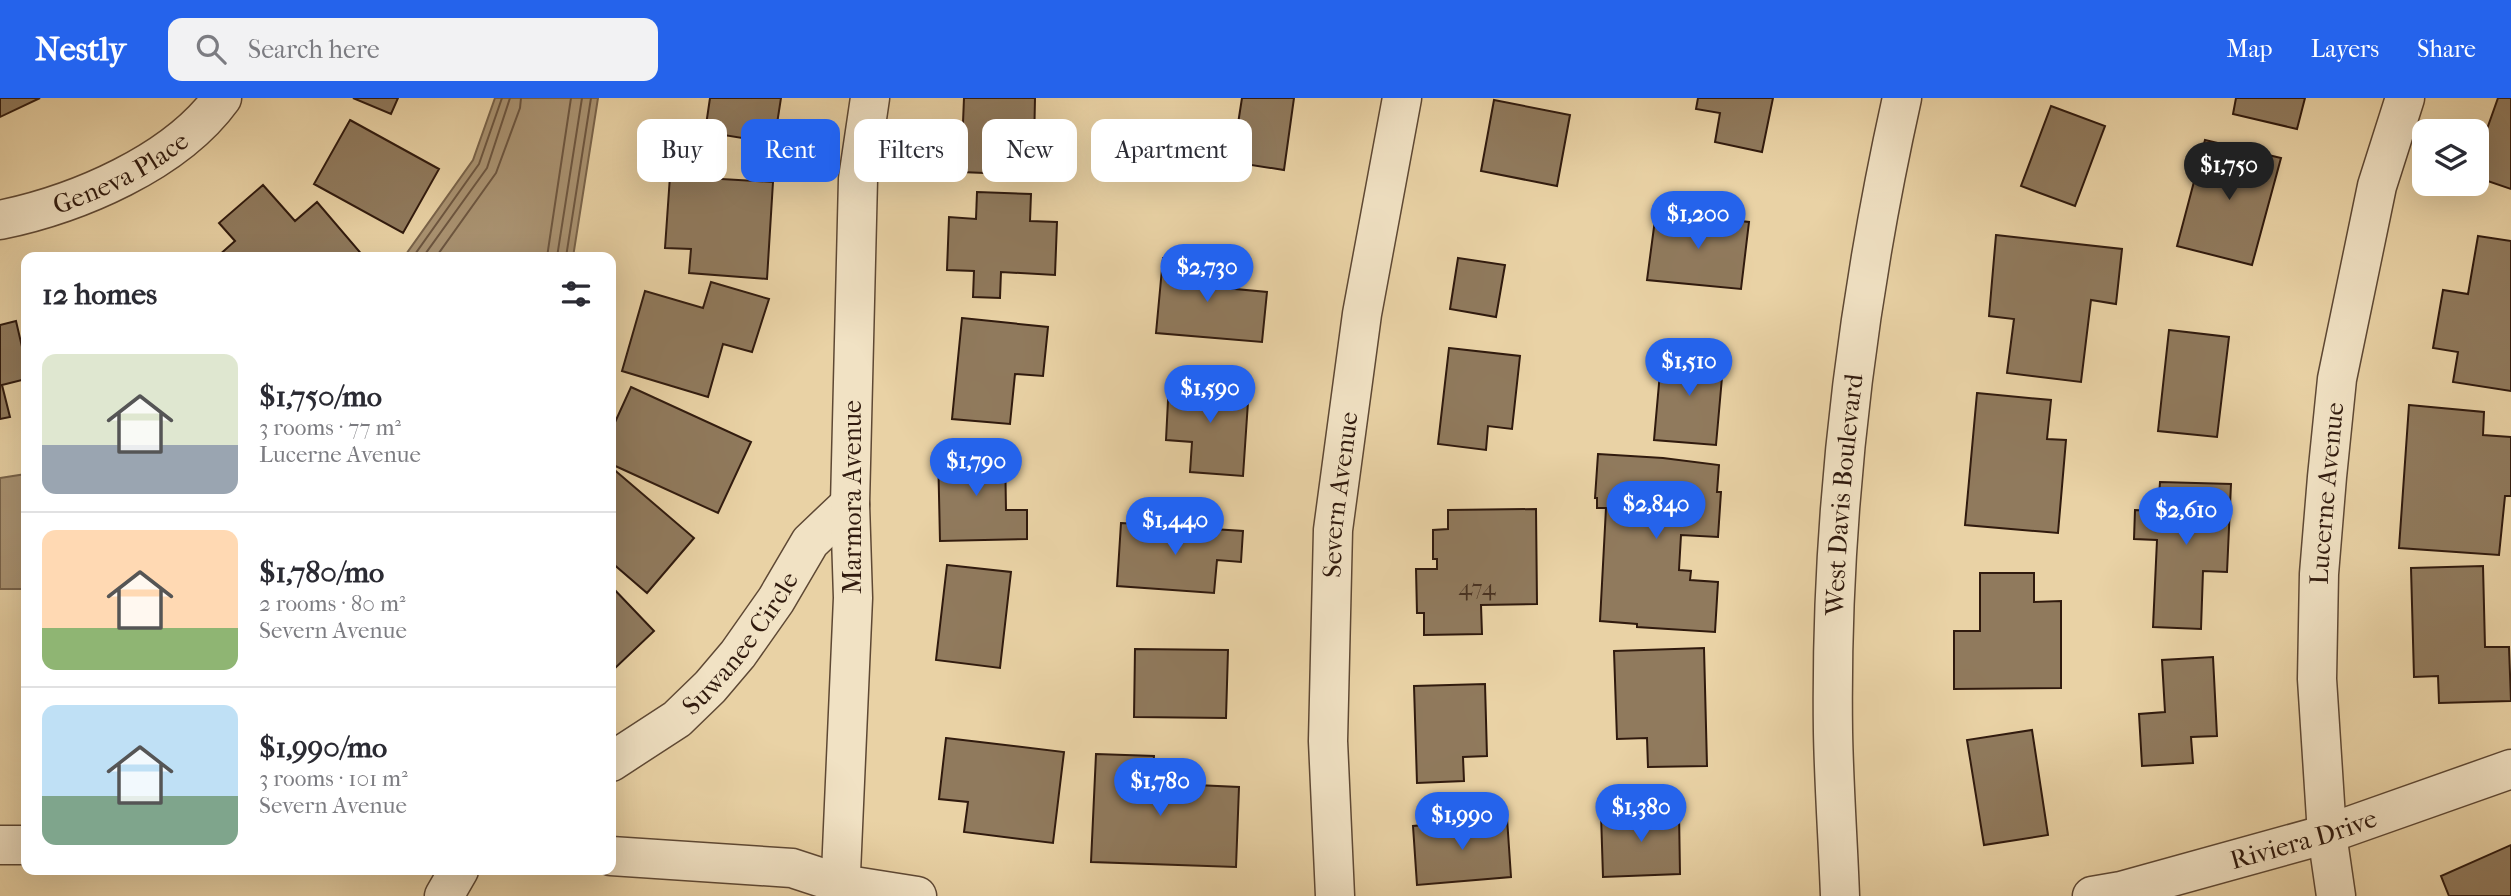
<!DOCTYPE html>
<meta charset="utf-8">
<style>
body{margin:0;font-family:"IM FELL French Canon",serif;background:#f2f2f3;color:#2b2b33;height:100vh;display:flex;flex-direction:column;font-size:26px;white-space:nowrap}
*{box-sizing:border-box;margin:0}
p{font-size:23px;color:#7c7c81}
.icon{flex:none;width:38px;height:38px;fill:none;stroke:currentColor;stroke-width:2;stroke-linecap:round;stroke-linejoin:round}
.map{position:relative;flex:1;overflow:hidden}
.panel{position:absolute;left:21px;top:154px;width:595px;height:623px;display:flex;flex-direction:column;background:#fff;border-radius:14px;box-shadow:0 7px 28px #0002}
.panel>*{flex:none}
.hud{position:absolute;left:637px;top:21px;width:665px;height:63px;display:flex;gap:14px}
.tools{position:absolute;left:2412px;top:21px;display:grid;gap:14px}
.tools a{display:grid;place-items:center;width:77px;height:77px;border-radius:14px;background:#fff;box-shadow:0 7px 28px #0002;font-size:35px}
.price{position:absolute;translate:-50% -60px;padding:0 16px;border-radius:24px;background:#2563eb;color:#fff;font-size:23px;line-height:46px;filter:drop-shadow(0 2px 4px #0008)}
.price::after{content:'';position:absolute;left:50%;top:42px;width:21px;height:16px;margin-left:-10px;background:inherit;clip-path:polygon(0 0,100% 0,50% 100%)}
.price.selected{background:#222;color:#fff}
ul{padding:0;list-style:none}
li{display:flex;align-items:center;gap:21px;height:175px;padding:0 21px}
li+li{border-top:2px solid #e1e1e2}
li span{display:grid;place-items:center;flex:none;width:196px;height:140px;border-radius:14px;color:#555}
li>.icon{margin-inline-start:auto}
span .icon{width:84px;height:84px;fill:#fffc;stroke-width:1}
li b{font-size:30px}
h2{display:flex;justify-content:space-between;align-items:center;height:84px;padding:0 21px;font-size:30px}
.tag{padding:0 24px;border-radius:14px;background:#fff;box-shadow:0 7px 28px #0002;font-size:24px;line-height:63px}
.tag.selected{background:#2563eb;color:#fff}
header{display:flex;align-items:center;gap:42px;box-sizing:border-box;height:98px;padding:0 35px;background:#2563eb;color:#fff}
header strong{font-size:33px}
nav{display:flex;gap:38px;margin-inline-start:auto;font-size:24px}
.search{width:490px;height:63px;background:#f2f2f3;display:flex;align-items:center;gap:18px;box-sizing:border-box;padding:0 24px;border-radius:14px;color:#7c7c81;font-size:26px}
.map>svg:first-child{display:block}
.water{fill:#aa9372;stroke:#79634a;stroke-width:2}
.lines{fill:none;stroke-linecap:round;stroke-linejoin:round}
.shore{stroke:#6d5640;stroke-width:2}
.building{fill:#907a5d;stroke:#301a0e;stroke-width:2}
.minor-casing{stroke:#5e4834;stroke-width:41}
.tertiary-casing{stroke:#5e4834;stroke-width:41}
.minor{stroke:#f1e2c4;stroke-width:38}
.tertiary{stroke:#f1e2c4;stroke-width:38}
.labels{text-anchor:middle;dominant-baseline:central;stroke-width:5;stroke-linejoin:round;paint-order:stroke}
.number-label{font-size:23px;fill:#483222}
.street-label{font-size:26px;fill:#301a0e;stroke:#f1e2c4}
</style>
<header>
<strong>Nestly</strong>
<div class="search"><svg class="icon" aria-label="search" viewBox="0 0 24 24"><circle cx="10" cy="10" r="6"/><path d="M15 15l6 6"/></svg>Search here</div>
<nav><a>Map</a><a>Layers</a><a>Share</a></nav>
</header>
<div class="map">
<svg width="2511" height="798" viewBox="0 0 2511 798">
<rect width="100%" height="100%" fill="#e9d2a5"/>
<filter id="stains"><feTurbulence type="fractalNoise" baseFrequency=".00286" numOctaves="4"/><feColorMatrix values="0 0 0 0 .2 0 0 0 0 .09 0 0 0 0 .02 0 0 0 .5 -.17"/></filter>
<radialGradient id="worn" r=".72"><stop offset=".6" stop-color="#630" stop-opacity="0"/><stop offset="1" stop-color="#630" stop-opacity=".3"/></radialGradient>
<path class="water" d="M495,0H598L573,159H404L473,62Z
M26,376V491H0V380Z"/>
<g class="lines">
<path class="shore" d="M413,159L479,66L502,0
M423,159L487,70L510,0
M436,159L496,75L520,10L521,0
M547,159L571,0
M557,159L582,0
M566,159L591,0"/>
</g>
<path class="building" d="M0,0H40L0,19Z
M353,0H398L391,16Z
M710,0H781L774,45L705,34Z
M964,0H1035L1034,48L1010,47L1009,76L961,74Z
M1242,0H1294L1284,72L1232,64Z
M1698,0H1773L1762,54L1715,44L1720,15L1696,11Z
M2236,0H2305L2297,31L2233,16Z
M2498,0H2511V91L2476,79V62Z
M1494,2L1570,17L1557,88L1481,73Z
M2051,8L2105,28L2075,108L2021,88Z
M350,22L439,71L403,135L314,86Z
M2205,42L2281,60L2252,167L2177,148Z
M670,78L773,84L767,181L689,175L691,151L665,150Z
M263,87L295,123L317,104L364,159H217L235,143L219,125Z
M977,94L1031,96L1030,123L1057,124L1055,177L1001,174L1000,200L973,199L974,173L947,172L949,119L976,121Z
M1656,114L1749,124L1741,191L1647,182Z
M1996,137L2122,151L2116,206L2091,202L2081,284L2007,275L2014,221L1989,218Z
M2478,138L2511,143V293L2453,284L2458,254L2433,250L2443,192L2468,196Z
M1163,160L1216,164L1214,189L1267,194L1262,244L1156,235Z
M1458,160L1505,167L1496,219L1450,211Z
M711,184L769,201L752,254L723,246L708,299L622,273L645,193L703,210Z
M962,220L1048,229L1043,278L1015,276L1010,326L952,321Z
M16,223L26,266V281L2,287L10,319L0,321V227Z
M2169,232L2229,239L2217,339L2158,333Z
M1449,250L1520,258L1512,331L1488,328L1486,352L1438,346Z
M1662,252L1724,257L1716,347L1654,342Z
M1169,283L1249,289L1243,378L1190,374L1192,344L1166,342Z
M631,289L751,344L718,415L611,366V333Z
M1977,295L2051,302L2047,341L2066,342L2058,435L1965,427Z
M2409,307L2484,314L2483,337L2511,339V398H2505L2499,457L2399,450Z
M1005,351L1006,412H1027V441L940,443L938,352Z
M1598,356L1663,360L1719,367L1717,394H1721L1718,439L1681,437L1679,472L1691,473L1690,482L1718,484L1715,534L1637,529V526L1600,523L1606,410H1597V400H1595Z
M611,369L694,440L647,495L611,464Z
M2160,384L2231,386L2227,474L2203,473L2201,531L2153,529L2157,442L2134,441L2135,412L2158,413Z
M1536,411L1537,506L1481,507L1482,536L1424,537V515H1417L1416,471H1437V461H1433V432L1448,431V412Z
M1121,425L1243,433L1241,464L1217,462L1214,495L1117,488Z
M947,467L1011,474L1000,570L936,562Z
M2483,468L2485,549H2509L2511,603L2439,605L2438,578L2414,579L2411,470Z
M1980,475H2034V504L2061,503V590L1954,591V533H1980Z
M611,488L654,533L611,574Z
M1704,550L1707,668L1648,669L1647,640L1617,641L1614,553Z
M1135,551L1228,552L1226,620L1134,619Z
M2213,559L2217,638L2191,639L2193,665L2142,668L2139,616L2165,614L2162,562Z
M1485,586L1487,658L1463,659L1464,683L1417,685L1414,588Z
M2032,632L2048,737L1984,747L1967,642Z
M946,640L1064,654L1053,745L964,734L968,704L939,701Z
M1096,656L1154,658L1152,685L1239,689L1236,769L1091,764Z
M1679,714L1680,776L1603,779L1601,716Z
M1507,720L1511,779L1417,787L1413,728Z
M2511,747V798H2449L2441,778Z"/>
<g class="lines">
<defs>
<g id="minor">
<path id="s1" d="M0,122C77,106 175,65 222,0"/>
<path id="s2" d="M611,664L677,621L710,589L738,556L776,502L810,444L850,406"/>
<path d="M0,747H26"/>
<path d="M611,758L792,770L841,786L917,798"/>
<path d="M444,798L459,772"/>
<path d="M840,798L853,500L850,406L858,81L870,0"/>
<path id="s3" d="M1335,798L1328,643L1333,432L1362,216L1402,0"/>
<path id="s4" d="M2092,798L2121,793L2327,736L2511,671"/>
<path id="s5" d="M2336,798L2327,736L2317,581L2319,476L2327,379L2337,281L2377,88L2405,0"/>
</g>
<g id="tertiary">
<path id="s6" d="M1840,798C1838,744 1834,689 1833,634C1830,422 1856,207 1902,0"/>
</g>
</defs>
<use href="#minor" class="minor-casing"/>
<use href="#tertiary" class="tertiary-casing"/>
<use href="#minor" class="minor"/>
<use href="#tertiary" class="tertiary"/>
</g>
<g class="labels">
<g class="number-label">
<text x="1477" y="489">474</text>
</g>
<g class="street-label">
<text stroke="none"><textPath href="#s1" startOffset="130">Geneva Place</textPath></text>
<text stroke="none"><textPath href="#s5" startOffset="404">Lucerne Avenue</textPath></text>
<text stroke="none"><textPath href="#s3" startOffset="402">Severn Avenue</textPath></text>
<text stroke="none"><textPath href="#s6" startOffset="402">West Davis Boulevard</textPath></text>
<text transform="translate(852 399) rotate(-90)">Marmora Avenue</text>
<text stroke="none"><textPath href="#s2" startOffset="178">Suwanee Circle</textPath></text>
<text stroke="none"><textPath href="#s4" startOffset="219">Riviera Drive</textPath></text>
</g>
</g>
<rect width="100%" height="100%" filter="url(#stains)"/>
<rect width="100%" height="100%" fill="url(#worn)"/>
</svg>
<div class="tools">
<a><svg class="icon" aria-label="layers" viewBox="0 0 24 24"><path d="M12 4l9 5-9 5-9-5zM3 14l9 5 9-5"/></svg></a>
</div>
<b class="price selected" style="left:2229px;top:104px">$1,750</b>
<b class="price" style="left:1698px;top:153px">$1,200</b>
<b class="price" style="left:1207px;top:206px">$2,730</b>
<b class="price" style="left:1689px;top:300px">$1,510</b>
<b class="price" style="left:1210px;top:327px">$1,590</b>
<b class="price" style="left:976px;top:400px">$1,790</b>
<b class="price" style="left:1656px;top:443px">$2,840</b>
<b class="price" style="left:2186px;top:449px">$2,610</b>
<b class="price" style="left:1175px;top:459px">$1,440</b>
<b class="price" style="left:1160px;top:720px">$1,780</b>
<b class="price" style="left:1641px;top:746px">$1,380</b>
<b class="price" style="left:1462px;top:754px">$1,990</b>
<div class="hud">
<a class="tag">Buy</a>
<a class="tag selected">Rent</a>
<a class="tag">Filters</a>
<a class="tag">New</a>
<a class="tag">Apartment</a>
</div>
<section class="panel">
<h2>12 homes<svg class="icon" aria-label="filters" viewBox="0 0 24 24"><path d="M4 7h16M4 17h16"/><circle cx="9" cy="7" r="2"/><circle cx="15" cy="17" r="2"/></svg></h2>
<ul>
<li><span style="background:linear-gradient(#dfe7d0 65%,#9aa5b1 0)"><svg class="icon" aria-label="home" viewBox="0 0 24 24"><path d="M3 11l9-7 9 7M6 9v11h12V9"/></svg></span><div><b>$1,750/mo</b><p>3 rooms · 77 m²</p><p>Lucerne Avenue</p></div></li>
<li><span style="background:linear-gradient(#ffd9b3 70%,#8fb573 0)"><svg class="icon" aria-label="home" viewBox="0 0 24 24"><path d="M3 11l9-7 9 7M6 9v11h12V9"/></svg></span><div><b>$1,780/mo</b><p>2 rooms · 80 m²</p><p>Severn Avenue</p></div></li>
<li><span style="background:linear-gradient(#bfe0f5 65%,#7fa58c 0)"><svg class="icon" aria-label="home" viewBox="0 0 24 24"><path d="M3 11l9-7 9 7M6 9v11h12V9"/></svg></span><div><b>$1,990/mo</b><p>3 rooms · 101 m²</p><p>Severn Avenue</p></div></li>
</ul>
</section>
</div>
